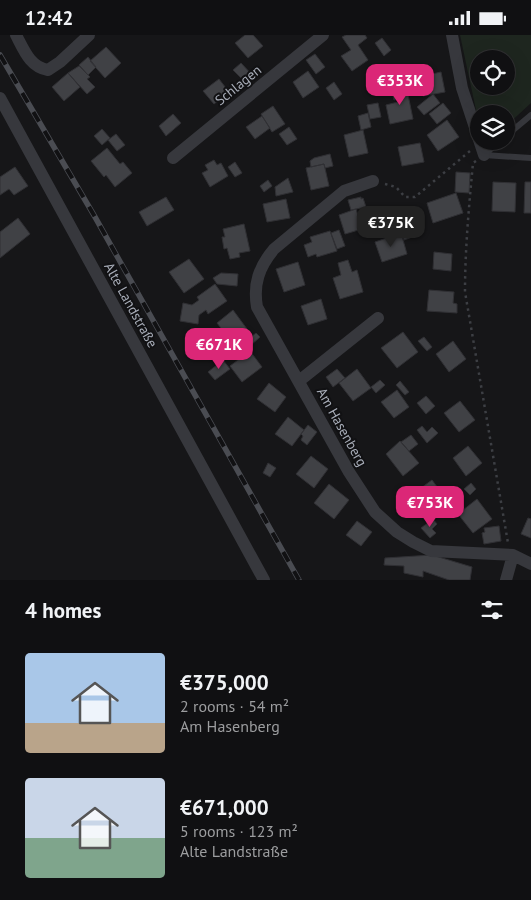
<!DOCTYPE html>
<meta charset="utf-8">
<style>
body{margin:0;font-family:"PT Sans",sans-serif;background:#19191b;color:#f1f3f6;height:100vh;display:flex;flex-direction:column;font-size:19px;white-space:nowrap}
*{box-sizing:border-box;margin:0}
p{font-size:16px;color:#9c9d9f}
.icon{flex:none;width:28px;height:28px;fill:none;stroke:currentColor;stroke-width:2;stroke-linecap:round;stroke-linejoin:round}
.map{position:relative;height:545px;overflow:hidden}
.sheet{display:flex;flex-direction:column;background:#101012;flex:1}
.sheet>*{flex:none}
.tools{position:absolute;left:470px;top:15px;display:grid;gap:10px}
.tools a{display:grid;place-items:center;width:45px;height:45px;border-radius:50%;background:#101012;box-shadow:0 5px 20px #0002,0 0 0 1px #303032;font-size:25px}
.price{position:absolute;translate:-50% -42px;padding:0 11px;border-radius:10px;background:#db2777;color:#fff;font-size:16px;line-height:32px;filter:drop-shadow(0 1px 2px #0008)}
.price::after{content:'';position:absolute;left:50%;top:30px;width:15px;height:11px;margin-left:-8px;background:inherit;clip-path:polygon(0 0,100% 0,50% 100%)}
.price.active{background:#222;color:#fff}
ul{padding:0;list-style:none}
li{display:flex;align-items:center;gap:15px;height:125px;padding:0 25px}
li span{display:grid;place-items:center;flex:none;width:140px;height:100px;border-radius:5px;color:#555}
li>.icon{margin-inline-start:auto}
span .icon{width:60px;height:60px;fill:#fffc;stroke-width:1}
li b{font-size:21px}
h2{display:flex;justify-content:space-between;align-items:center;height:60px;padding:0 25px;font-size:21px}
.status{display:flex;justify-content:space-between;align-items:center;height:35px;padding:0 25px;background:#101012;direction:ltr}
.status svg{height:14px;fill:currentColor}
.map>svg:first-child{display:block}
.green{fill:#1e261f;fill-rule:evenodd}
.building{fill:#404145;stroke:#303034}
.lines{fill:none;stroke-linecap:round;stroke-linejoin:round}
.path{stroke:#3d3f44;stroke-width:2.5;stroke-dasharray:2.5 4;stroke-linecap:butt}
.lane{stroke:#37383d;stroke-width:6}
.street{stroke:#37383d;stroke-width:12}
.rail-casing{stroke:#4a4c52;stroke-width:5.5}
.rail{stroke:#111113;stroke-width:4;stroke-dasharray:11;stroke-linecap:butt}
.labels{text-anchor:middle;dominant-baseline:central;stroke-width:4;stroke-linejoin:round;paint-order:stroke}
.street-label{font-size:14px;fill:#a8adb8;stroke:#111113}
</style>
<div class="status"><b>12:42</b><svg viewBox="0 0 49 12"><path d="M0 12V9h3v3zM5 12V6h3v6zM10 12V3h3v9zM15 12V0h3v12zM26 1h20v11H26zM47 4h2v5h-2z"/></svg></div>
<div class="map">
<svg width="531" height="545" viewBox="0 0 531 545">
<rect width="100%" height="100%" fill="#161618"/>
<path class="green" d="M460,0H531V68L506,91V79H479V89ZM479,24H506V51H479Z"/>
<path class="building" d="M245,0H253L263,11L248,23L235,8Z
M346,0H365L367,3L358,10L368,25L352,36L341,21L351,15L342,2Z
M382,3L391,15L384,21L375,8Z
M106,12L121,28L105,43L90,26Z
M315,19L325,32L316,39L306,25Z
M88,22L96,32L88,40L79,30Z
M241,28L254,42L247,49L233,35Z
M79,31L90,42L87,44L95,52L87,59L68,38Z
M308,36L319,52L303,63L293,47Z
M441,37L445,57L423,61L419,42Z
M68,38L80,52L64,66L52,52Z
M219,44L229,57L214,69L203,56Z
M334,47L342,59L334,65L326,53Z
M406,50L413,84L390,89L386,70L398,67L397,64L394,65L391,53Z
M433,59L440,68L424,80L417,72Z
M378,68L381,82L370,84L367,70Z
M443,68L451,78L437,89L429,79Z
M273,71L285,89L272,97L261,79Z
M368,78L371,92L361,95L358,81Z
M173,79L181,88L166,101L159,91Z
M262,81L270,93L255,104L246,92Z
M447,85L459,102L438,116L427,100Z
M289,92L297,104L287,110L279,99Z
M102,94L110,103L102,110L94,101Z
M363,95L368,118L349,122L344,100Z
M116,99L125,110L117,116L108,105Z
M420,108L424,127L402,131L398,112Z
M107,113L120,129L123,127L132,138L115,152L106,140L104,142L91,126Z
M330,119L333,131L325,133L324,129L311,132L310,126L314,123Z
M214,125L217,130L221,128L228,141L210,152L202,138L208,135L205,130Z
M235,127L242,138L235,142L228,132Z
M324,129L329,151L311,155L306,133Z
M15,132L28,151L14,160L9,154L0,160V142Z
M456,137L470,138L469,158L455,157Z
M288,143L293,157L276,161L275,152Z
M268,145L272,151L264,157L260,151Z
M493,147L516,148L515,177L492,176Z
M525,147H531V178H524Z
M456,158L463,178L433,188L427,168Z
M166,162L174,175L147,191L139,177Z
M361,162V164L363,163L366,172L351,175L348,165Z
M286,164L290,183L267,187L263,169Z
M381,173L388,184L379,189L372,178Z
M356,174L362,194L345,199L339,180Z
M18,183L30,199L0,223V197Z
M244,189L250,216L239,218L240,222L230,224L227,213L224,214L222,202H225L223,194Z
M411,190L415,201L404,205L400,194Z
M339,195L345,211L337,214L331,198Z
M330,196L337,216L317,222L316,219L308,222L304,210L312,207L310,202Z
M401,198L407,219L382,227L375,207Z
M434,217L452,219L451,236L433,234Z
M189,224L204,244L184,258L169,237Z
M348,225L352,237L357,235L363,257L340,264L333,243L341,240L338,228Z
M298,227L305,250L284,257L276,234Z
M221,238L238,239L237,251L217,249L213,243Z
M215,249L227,266L208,279L206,275L199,280L198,289L180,286L183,268L192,270L199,265L197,262Z
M429,255L454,257L453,268L457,269V278L427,276Z
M321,264L327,284L308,290L301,271Z
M233,275L247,294L231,306L217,288Z
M403,297L418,317L397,333L381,313Z
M256,298L260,302L250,311L246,306Z
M424,302L432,312L427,316L418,306Z
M453,306L466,324L449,337L436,319Z
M250,316L262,332L242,347L230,331Z
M223,325L230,334L215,345L208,337Z
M337,334L345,343L333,352L326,342Z
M357,334L371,353L353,366L339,348Z
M380,345L385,350L376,358L371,352Z
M400,346L409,357L405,360L396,350Z
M269,348L286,362L275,377L257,364Z
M397,355L409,372L394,383L381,367Z
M426,361L435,371L426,379L417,368Z
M460,366L475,385L459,397L444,378Z
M288,382L304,395L292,411L275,399Z
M308,390L317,397L307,410L301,405L303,401L301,399Z
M422,391L427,397L432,392L438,398L427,408L417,395Z
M411,400L418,409L409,416L401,407Z
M400,406L419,428L403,441L386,419Z
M468,411L482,428L466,441L453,423Z
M311,421L328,434L314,453L296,439Z
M268,428L276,433L270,442L263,438Z
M432,445L446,464L431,475L417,456Z
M471,448L476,454L470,460L464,454Z
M329,449L349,465L334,484L314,468Z
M477,464L492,484L473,498L458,479Z
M528,483L531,484V503L521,499Z
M433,484L437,489L432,494L436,498L430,503L421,493Z
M357,486L372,497L361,511L346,500Z
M499,491L501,506L484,509L482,498L485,497L484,493Z
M432,520L472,532L470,545H449L423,536V542L404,538V531L384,530L385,523Z"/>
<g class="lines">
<path class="path" d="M476,126L473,128C469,171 465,214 465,257L508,508
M385,149L396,152L405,162H415L470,116"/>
<path class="lane" d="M506,101L531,80
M484,120L531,123
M484,120L500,106"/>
<path class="street" d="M16,0C24,15 30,32 48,35L60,27L89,0
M452,0L462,53L484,120
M0,63L264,545
M173,123L323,0
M373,146L344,156L274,214C259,232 253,249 257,272L349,437L375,477L397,497L413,507L431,516L513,520L531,529
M299,346L378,283
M506,545L513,520"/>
<defs>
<path id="rail" d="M0,20L95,182L299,545"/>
</defs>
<use href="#rail" class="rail-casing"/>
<use href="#rail" class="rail"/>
</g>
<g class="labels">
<g class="street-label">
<text transform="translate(238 50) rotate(-39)">Schlagen</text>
<text transform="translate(131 270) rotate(61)">Alte Landstraße</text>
<text transform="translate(342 392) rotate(61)">Am Hasenberg</text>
</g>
</g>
</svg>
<div class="tools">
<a><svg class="icon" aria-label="locate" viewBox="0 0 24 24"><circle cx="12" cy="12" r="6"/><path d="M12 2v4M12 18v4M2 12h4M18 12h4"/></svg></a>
<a><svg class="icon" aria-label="layers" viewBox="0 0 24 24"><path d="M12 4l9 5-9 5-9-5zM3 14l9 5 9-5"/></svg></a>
</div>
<b class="price" style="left:400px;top:71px">€353K</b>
<b class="price active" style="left:391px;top:213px">€375K</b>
<b class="price" style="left:219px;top:335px">€671K</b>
<b class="price" style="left:430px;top:493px">€753K</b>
</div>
<section class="sheet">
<h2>4 homes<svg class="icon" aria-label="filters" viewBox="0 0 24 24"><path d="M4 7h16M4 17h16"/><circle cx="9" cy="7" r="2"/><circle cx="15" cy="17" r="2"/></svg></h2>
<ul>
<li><span style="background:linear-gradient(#a9c7e8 70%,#b9a48a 0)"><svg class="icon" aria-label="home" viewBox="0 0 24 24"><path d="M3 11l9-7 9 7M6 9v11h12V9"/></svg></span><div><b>€375,000</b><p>2 rooms · 54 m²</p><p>Am Hasenberg</p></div></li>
<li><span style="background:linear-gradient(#c9d6e8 60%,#7fa58c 0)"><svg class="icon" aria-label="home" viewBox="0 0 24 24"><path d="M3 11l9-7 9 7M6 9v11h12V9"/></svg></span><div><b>€671,000</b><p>5 rooms · 123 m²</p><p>Alte Landstraße</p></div></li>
</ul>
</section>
